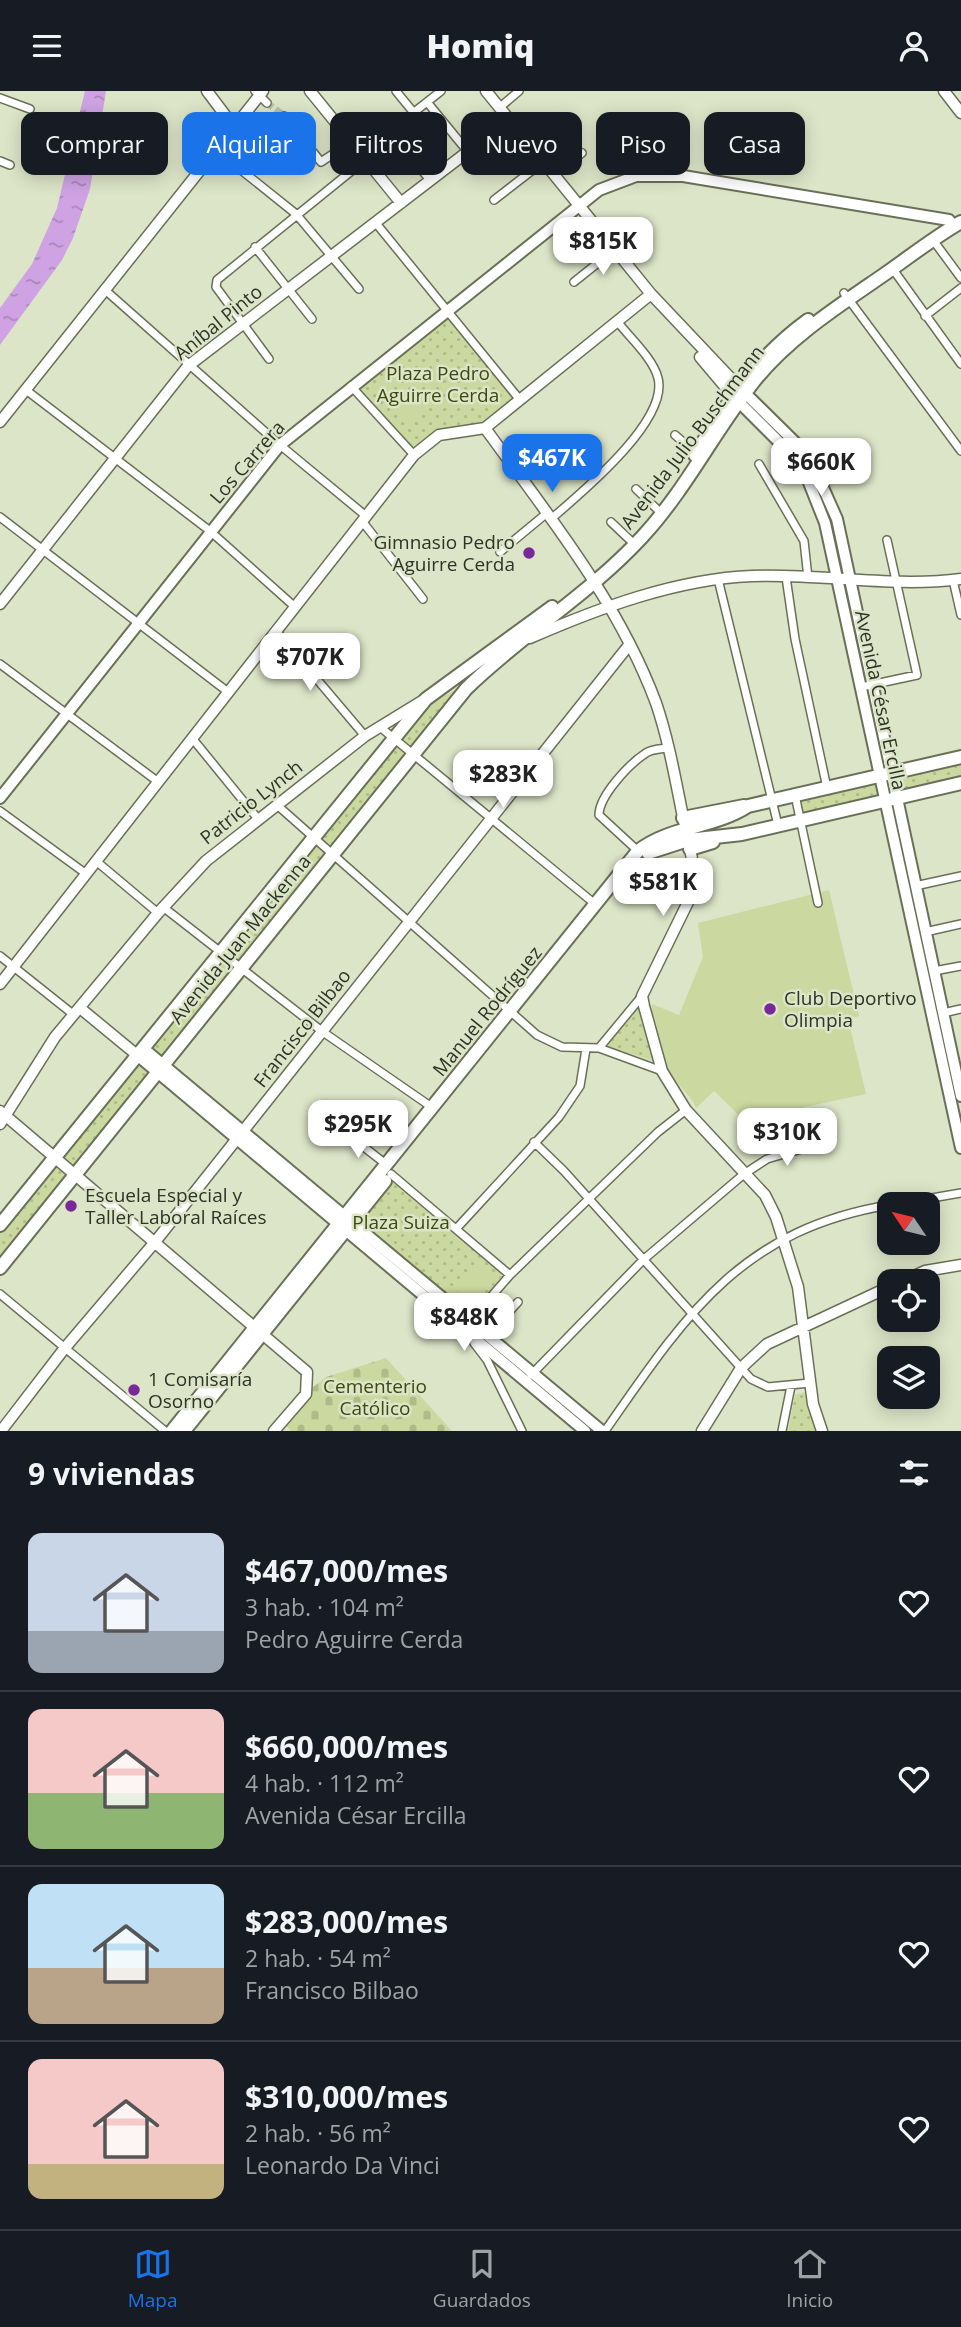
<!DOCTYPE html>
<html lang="es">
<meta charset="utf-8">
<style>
body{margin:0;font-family:"Open Sans",sans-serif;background:#242831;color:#f1f3f6;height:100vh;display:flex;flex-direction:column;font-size:26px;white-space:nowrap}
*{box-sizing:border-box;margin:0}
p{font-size:23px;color:#9ea1a6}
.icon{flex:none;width:38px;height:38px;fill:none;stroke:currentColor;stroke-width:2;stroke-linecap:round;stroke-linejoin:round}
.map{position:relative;height:1340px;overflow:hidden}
.details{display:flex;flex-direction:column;background:#171b24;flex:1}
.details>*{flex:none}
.guide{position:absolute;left:21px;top:21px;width:920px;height:63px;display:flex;gap:14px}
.needle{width:46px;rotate:305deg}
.fabs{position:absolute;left:877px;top:1101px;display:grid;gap:14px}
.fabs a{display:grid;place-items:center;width:63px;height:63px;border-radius:14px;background:#171b24;box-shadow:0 4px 18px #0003;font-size:35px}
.price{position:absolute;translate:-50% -60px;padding:0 16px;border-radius:14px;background:#fff;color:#222;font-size:23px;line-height:46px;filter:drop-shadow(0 2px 4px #0008)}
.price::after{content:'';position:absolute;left:50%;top:42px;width:21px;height:16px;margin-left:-10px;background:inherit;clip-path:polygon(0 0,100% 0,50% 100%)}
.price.active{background:#1a73e8;color:#fff}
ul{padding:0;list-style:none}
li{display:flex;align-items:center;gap:21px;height:175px;padding:0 28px}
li+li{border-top:2px solid #363941}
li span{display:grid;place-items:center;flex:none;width:196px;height:140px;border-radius:14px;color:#555}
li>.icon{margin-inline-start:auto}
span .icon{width:84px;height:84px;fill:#fffc;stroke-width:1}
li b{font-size:30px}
h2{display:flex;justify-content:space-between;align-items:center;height:84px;padding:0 28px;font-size:30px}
.chip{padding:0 24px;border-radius:14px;background:#171b24;box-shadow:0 4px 18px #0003;font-size:24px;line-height:63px}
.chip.active{background:#1a73e8;color:#fff}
header{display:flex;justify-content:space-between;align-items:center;height:91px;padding:0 28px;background:#171b24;font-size:32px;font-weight:800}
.dock{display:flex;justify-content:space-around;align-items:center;height:98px;border-top:2px solid #363941;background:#171b24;font-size:19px;color:#9ea1a6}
.dock a{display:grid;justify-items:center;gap:4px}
.dock .active{color:#1a73e8}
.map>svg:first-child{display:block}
.grass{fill:url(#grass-dots)}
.cemetery{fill:url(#cemetery-stones)}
.garden{fill:#cbd89f}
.water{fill:url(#water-ripples)}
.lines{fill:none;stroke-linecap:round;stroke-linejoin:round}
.minor-tunnel{stroke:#bac1a8;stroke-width:7;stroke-dasharray:7 3.5;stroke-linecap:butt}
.minor-casing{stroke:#6a7057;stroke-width:10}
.tertiary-casing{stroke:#6a7057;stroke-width:13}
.secondary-casing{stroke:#6a7057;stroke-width:14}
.primary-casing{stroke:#6a7057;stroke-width:16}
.minor{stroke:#fff;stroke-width:7}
.tertiary{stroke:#fff;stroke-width:10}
.secondary{stroke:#fff;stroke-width:10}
.primary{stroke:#fff;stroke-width:12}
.poi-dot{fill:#792899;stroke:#dde5c8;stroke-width:2.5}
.labels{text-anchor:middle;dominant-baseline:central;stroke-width:5;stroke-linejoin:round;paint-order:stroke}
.street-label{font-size:19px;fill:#2f3227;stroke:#dde5c8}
.park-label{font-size:19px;fill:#3e480f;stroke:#dde5c8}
.poi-label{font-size:19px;fill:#2f3227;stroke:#dde5c8;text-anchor:start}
</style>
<header><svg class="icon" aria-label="menu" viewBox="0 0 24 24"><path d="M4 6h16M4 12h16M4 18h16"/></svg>Homiq<svg class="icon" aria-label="person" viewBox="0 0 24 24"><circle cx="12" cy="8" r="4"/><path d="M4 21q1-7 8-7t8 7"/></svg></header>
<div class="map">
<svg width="961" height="1340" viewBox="0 0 961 1340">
<defs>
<pattern id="grass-dots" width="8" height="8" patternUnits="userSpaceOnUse" patternTransform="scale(1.75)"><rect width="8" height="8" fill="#cbd89f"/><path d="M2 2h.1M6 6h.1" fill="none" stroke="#afba89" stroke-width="1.8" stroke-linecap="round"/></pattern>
<pattern id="cemetery-stones" width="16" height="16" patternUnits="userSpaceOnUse" patternTransform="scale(1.75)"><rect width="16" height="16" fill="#cbd89f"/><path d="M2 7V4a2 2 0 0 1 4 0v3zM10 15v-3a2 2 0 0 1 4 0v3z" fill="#afba89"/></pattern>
<pattern id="water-ripples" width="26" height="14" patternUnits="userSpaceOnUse" patternTransform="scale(1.75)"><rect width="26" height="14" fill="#cfa3e3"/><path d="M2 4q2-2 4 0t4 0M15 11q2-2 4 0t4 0" fill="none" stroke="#a885b8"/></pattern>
</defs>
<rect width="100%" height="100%" fill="#dde5c8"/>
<path class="grass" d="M447,224L516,310L484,334L455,337L415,360L357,296Z
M465,594L0,1172V1137L419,618Z
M961,670V690L900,704L895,686Z
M875,689L879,706L801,725L797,708Z
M640,913L654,970L607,955Z
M393,1089L503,1184L470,1224L360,1130Z
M805,1301L817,1340H788L795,1304Z"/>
<path class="cemetery" d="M386,1267L452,1340H291L283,1332L308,1300L326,1286Z"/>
<path class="garden" d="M400,301L424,317L413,332L390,316Z
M829,799L859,925L848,928L866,1003L744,1029L714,1000L696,1017C689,1001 674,992 667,977C658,961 650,931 652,913L679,924L703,866L698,832Z
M481,1173L496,1186L472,1214L457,1201Z"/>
<path class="water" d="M85,0H106L90,98L73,147L62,169L0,254V217L32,173L57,117Z"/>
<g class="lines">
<path class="minor-tunnel" d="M267,12L284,25"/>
<defs>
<path id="minor" d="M255,0L267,12
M396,0L414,22
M0,7L30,18
M427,11L468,61
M499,17L519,0
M284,25L321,71L351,51
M389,40L430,89
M525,49L552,27
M215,58L296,123L359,198
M361,63L441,0
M0,70L10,74
M554,85L582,62
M494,109L543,71
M375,131L520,309
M933,149L961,187
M255,156L312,228
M892,177L961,273
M574,191L614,159
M104,198L280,354L366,425
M844,202L961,360
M925,225L961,197
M269,268L216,196L217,189L365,69
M351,295L414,364
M26,299L210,440L295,516
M675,344L696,362
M759,373L804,450L808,487
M636,398L658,419
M0,426L228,601
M551,428C581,402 669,330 658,287C653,267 629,246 617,230
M362,430L423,508
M611,431L631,450
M500,461L547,422
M786,486L795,548L827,697
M718,488L778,734
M953,489L961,524
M276,540L365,645
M0,573L157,690
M861,596L917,584L887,449
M380,636L595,813
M192,647L258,728
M795,704L818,812
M277,714L537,944L562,956L599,957L662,980
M0,720L85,782
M638,760L599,724C599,705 629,673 646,662C652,658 661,658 668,657
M96,770L158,822
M915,795L961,785
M163,816L323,941L433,1017
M925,841L961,833
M0,865L74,924
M934,880L961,875
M943,922L961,918
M599,957L642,905
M346,1042L387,1074
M534,1051L564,1080L751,1288L768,1296L810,1292
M391,1083L510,1184
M897,1113L961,1102
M456,1138L559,1026L580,995L586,958
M0,1203L165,1340
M469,1231L510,1184L658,1041L686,1019
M488,1244L518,1211
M474,1252L487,1269L522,1340
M531,1284L643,1169L744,1083L767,1068L822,1052
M605,1340C685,1225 740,1139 889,1114
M782,1340L791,1295"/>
<path id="tertiary" d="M207,0L234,36
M310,0L401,112
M486,0L651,203L738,295
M944,0L961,22
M700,266L732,304
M0,331L263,0
M485,337C548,424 618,510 656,612C669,650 676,692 684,731
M485,337L651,203
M0,513L188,275L509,29
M530,547C599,517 676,488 752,485C821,482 892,497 961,488
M689,752L694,779L691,805L642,905L644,915L662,980L686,1019L765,1104L776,1126L798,1196L813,1313L822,1340
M0,893L414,364L439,344L485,337
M80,917L137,964
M0,1020L307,1281L306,1303L274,1340
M0,1033L55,946L158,822L206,770L365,645L422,610
M903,1190L925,1180L961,1174
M1,1340L64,1258L155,1151L629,554
M702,1340L741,1277L767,1253L889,1196"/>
<path id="secondary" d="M740,297L809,365L837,428L961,1005
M734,306L802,374L825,432L961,1057
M0,707L280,354L599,99L636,85H683L949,129L954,135
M143,957L602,1340
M137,964L585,1340"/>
<path id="primary" d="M695,364C727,311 757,266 808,229
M683,727L744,715
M690,758L713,751
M648,762L688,749L742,743L961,692
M0,1134L426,608L552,516
M0,1177L466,598C522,543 590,503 643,445C687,397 715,339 755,289C789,247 837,216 882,185C908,167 933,147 961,131
M172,1340L638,760C670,735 714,737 748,715L961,666
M184,1340L385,1090"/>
</defs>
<use href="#minor" class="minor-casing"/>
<use href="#tertiary" class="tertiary-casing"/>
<use href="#secondary" class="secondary-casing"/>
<use href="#primary" class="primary-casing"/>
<use href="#minor" class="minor"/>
<use href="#tertiary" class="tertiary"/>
<use href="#secondary" class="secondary"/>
<use href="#primary" class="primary"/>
</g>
<g class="poi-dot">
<circle cx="529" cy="462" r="7"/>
<circle cx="770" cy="918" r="7"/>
<circle cx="71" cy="1115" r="7"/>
<circle cx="134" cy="1299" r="7"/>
</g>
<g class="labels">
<g class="street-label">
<text transform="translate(218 231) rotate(-39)">Aníbal Pinto</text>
<text transform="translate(692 346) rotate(-53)">Avenida Julio Buschmann</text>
<text transform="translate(247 371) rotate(-49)">Los Carrera</text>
<text transform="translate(881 609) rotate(78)">Avenida César Ercilla</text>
<text transform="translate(251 711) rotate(-38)">Patricio Lynch</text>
<text transform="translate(240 848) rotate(-51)">Avenida Juan Mackenna</text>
<text transform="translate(487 920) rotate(-51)">Manuel Rodríguez</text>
<text transform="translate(302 937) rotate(-52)">Francisco Bilbao</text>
</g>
<g class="park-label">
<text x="438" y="282">Plaza Pedro<tspan x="438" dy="22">Aguirre Cerda</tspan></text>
<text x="401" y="1131">Plaza Suiza</text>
<text x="375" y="1295">Cementerio<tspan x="375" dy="22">Católico</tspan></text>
</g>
<g class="poi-label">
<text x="515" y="451" text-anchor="end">Gimnasio Pedro<tspan x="515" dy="22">Aguirre Cerda</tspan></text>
<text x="784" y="907">Club Deportivo<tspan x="784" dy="22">Olimpia</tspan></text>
<text x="85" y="1104">Escuela Especial y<tspan x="85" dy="22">Taller Laboral Raíces</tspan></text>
<text x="148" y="1288">1 Comisaría<tspan x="148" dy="22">Osorno</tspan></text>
</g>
</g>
</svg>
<div class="fabs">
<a><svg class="needle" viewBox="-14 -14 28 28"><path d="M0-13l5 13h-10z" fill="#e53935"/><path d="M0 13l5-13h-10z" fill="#9ea1a6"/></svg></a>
<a><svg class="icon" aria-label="locate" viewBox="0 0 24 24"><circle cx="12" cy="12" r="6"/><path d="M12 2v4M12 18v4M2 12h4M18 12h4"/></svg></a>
<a><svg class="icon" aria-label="layers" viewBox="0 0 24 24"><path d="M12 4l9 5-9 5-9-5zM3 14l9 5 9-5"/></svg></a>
</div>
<b class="price" style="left:603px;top:186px">$815K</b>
<b class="price active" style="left:552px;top:403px">$467K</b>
<b class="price" style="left:821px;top:407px">$660K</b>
<b class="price" style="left:310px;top:602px">$707K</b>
<b class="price" style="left:503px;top:719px">$283K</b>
<b class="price" style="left:663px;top:827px">$581K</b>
<b class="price" style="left:358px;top:1069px">$295K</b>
<b class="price" style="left:787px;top:1077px">$310K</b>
<b class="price" style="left:464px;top:1262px">$848K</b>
<div class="guide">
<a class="chip">Comprar</a>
<a class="chip active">Alquilar</a>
<a class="chip">Filtros</a>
<a class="chip">Nuevo</a>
<a class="chip">Piso</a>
<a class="chip">Casa</a>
</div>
</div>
<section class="details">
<h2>9 viviendas<svg class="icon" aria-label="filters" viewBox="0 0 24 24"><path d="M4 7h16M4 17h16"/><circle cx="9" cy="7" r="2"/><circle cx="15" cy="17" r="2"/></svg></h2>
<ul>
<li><span style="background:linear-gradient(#c9d6e8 70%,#9aa5b1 0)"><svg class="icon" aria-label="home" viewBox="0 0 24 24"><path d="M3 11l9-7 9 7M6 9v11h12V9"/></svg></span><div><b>$467,000/mes</b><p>3 hab. · 104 m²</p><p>Pedro Aguirre Cerda</p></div><svg class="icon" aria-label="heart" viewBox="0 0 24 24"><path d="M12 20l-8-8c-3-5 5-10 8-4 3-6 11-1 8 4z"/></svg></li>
<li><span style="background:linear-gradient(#f6c9c9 60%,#8fb573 0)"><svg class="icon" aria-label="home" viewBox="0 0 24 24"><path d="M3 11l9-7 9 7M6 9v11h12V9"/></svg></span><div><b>$660,000/mes</b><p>4 hab. · 112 m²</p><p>Avenida César Ercilla</p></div><svg class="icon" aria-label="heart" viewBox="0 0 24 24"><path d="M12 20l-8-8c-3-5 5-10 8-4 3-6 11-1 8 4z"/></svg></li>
<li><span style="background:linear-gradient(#bfe0f5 60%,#b9a48a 0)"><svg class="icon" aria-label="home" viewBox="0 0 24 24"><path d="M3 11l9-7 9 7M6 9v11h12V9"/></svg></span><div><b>$283,000/mes</b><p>2 hab. · 54 m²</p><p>Francisco Bilbao</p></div><svg class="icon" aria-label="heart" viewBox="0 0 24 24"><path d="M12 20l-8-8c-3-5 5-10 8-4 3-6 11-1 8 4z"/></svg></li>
<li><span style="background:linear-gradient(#f6c9c9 75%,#c2b280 0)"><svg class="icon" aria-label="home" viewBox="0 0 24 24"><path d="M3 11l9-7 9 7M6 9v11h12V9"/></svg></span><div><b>$310,000/mes</b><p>2 hab. · 56 m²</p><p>Leonardo Da Vinci</p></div><svg class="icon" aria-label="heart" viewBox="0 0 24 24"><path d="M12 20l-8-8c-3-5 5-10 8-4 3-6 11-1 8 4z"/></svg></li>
</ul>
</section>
<nav class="dock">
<a class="active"><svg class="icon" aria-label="map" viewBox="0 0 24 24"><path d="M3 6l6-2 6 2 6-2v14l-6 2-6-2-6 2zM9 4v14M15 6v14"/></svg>Mapa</a>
<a><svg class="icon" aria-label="saved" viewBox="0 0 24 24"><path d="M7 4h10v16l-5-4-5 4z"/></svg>Guardados</a>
<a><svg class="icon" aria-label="home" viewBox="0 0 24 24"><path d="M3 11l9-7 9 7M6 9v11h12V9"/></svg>Inicio</a>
</nav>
